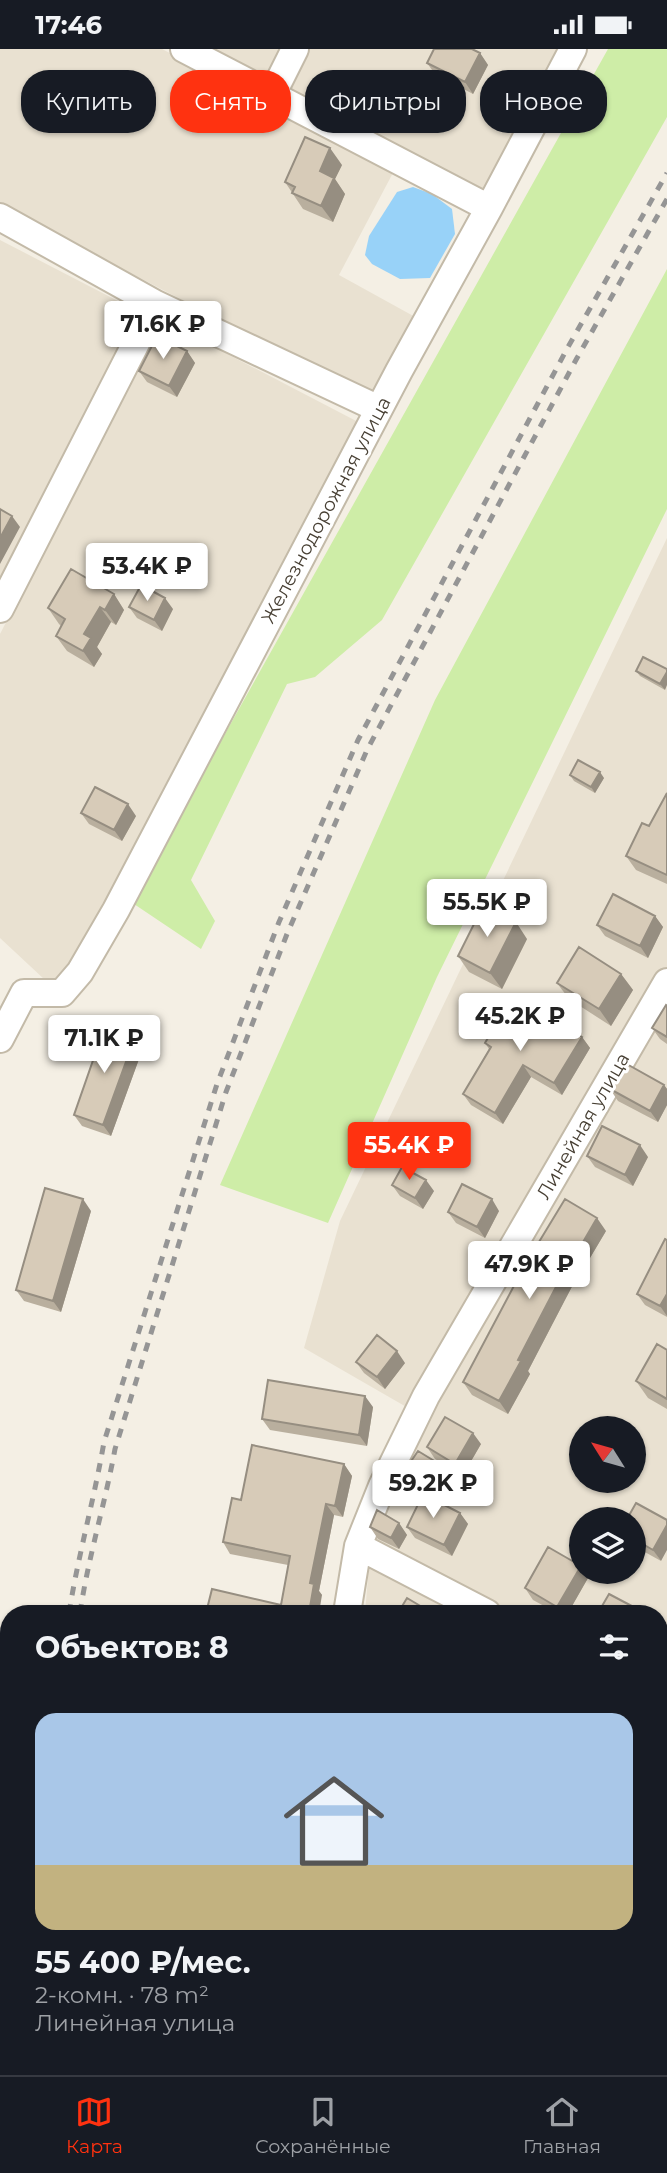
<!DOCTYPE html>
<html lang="ru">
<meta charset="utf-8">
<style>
body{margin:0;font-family:Montserrat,sans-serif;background:#20242c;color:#f1f3f6;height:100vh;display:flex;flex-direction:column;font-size:26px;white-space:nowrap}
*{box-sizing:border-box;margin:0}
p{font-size:23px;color:#9ea1a6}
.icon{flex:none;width:38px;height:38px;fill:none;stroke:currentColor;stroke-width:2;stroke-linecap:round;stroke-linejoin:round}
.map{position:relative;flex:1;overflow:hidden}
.side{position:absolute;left:0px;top:1556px;width:668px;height:471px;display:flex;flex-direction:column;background:#171b24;border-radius:28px 28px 0 0;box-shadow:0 2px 5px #0004}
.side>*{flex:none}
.top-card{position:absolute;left:21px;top:21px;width:626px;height:63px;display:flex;gap:14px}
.needle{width:46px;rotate:307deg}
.buttons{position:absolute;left:569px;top:1367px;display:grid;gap:14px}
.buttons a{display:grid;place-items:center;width:77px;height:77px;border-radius:50%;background:#171b24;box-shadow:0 2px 5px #0004;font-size:35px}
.price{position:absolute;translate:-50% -60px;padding:0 16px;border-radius:7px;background:#fff;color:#222;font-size:23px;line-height:46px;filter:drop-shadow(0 2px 4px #0008)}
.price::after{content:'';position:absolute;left:50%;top:42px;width:21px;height:16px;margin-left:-10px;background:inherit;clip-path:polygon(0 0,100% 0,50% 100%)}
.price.on{background:#ff3210;color:#fff}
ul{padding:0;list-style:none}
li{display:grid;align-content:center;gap:14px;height:371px;padding:0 35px}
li+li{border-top:2px solid #363941}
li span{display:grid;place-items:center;height:217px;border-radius:21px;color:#555}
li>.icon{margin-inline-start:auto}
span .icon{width:126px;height:126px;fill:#fffc;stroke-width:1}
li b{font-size:30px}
h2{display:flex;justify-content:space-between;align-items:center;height:84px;padding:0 35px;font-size:30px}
.tag{padding:0 24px;border-radius:28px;background:#171b24;box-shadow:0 2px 5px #0004;font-size:24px;line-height:63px}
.tag.on{background:#ff3210;color:#fff}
.status{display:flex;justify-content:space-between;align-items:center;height:49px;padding:0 35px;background:#171b24;direction:ltr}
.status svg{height:19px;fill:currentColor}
.dock{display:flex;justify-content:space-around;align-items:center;height:98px;border-top:2px solid #363941;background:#171b24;font-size:19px;color:#9ea1a6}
.dock a{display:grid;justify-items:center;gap:4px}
.dock .on{color:#ff3210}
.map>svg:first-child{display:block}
.residential{fill:#e9e1d1;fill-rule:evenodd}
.green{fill:#ceeda7}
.water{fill:#98d2f8}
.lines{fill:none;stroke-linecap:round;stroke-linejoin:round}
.minor-casing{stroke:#c3baa8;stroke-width:30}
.minor{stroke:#fff;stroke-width:26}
.rail{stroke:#959595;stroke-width:5;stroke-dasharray:9 9;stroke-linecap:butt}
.wall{fill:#b9af9e}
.shaded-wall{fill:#968e81}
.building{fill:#d7cbb8;stroke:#968e81;stroke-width:2}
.labels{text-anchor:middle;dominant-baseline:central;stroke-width:6;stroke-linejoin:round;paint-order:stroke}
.street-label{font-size:19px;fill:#473f33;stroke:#fff}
</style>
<div class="status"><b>17:46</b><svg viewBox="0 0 49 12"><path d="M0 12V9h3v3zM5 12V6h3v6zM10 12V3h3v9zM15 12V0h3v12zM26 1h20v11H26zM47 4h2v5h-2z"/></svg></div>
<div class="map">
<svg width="667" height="2026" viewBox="0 0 667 2026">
<rect width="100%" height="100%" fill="#f4efe4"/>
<path class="residential" d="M0,0H162L395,120L339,226L417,269L374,351L0,156Z
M205,0H284L268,32Z
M306,0H560L485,147L283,43Z
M0,191L145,266L0,541Z
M162,271L362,375L59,944L0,889V585Z
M667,489V1651L660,1647V1564H508L370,1489L429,1371L304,1299L340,1172ZM581,1379H634V1432H581ZM581,1470H634V1522H581Z
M369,1517L454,1564H365Z
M660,1679L667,1683V1960L660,1959Z
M660,1978L667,1979V2026H304L307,2018H660Z
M194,2018H282L280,2026H190Z"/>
<path class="green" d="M608,0H667V68L382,571L315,628L287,635L191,831L215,872L201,900L131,853Z
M667,220V460L437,928L328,1174L220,1136L435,651Z
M37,2018H169V2026H36Z"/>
<path class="water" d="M413,138L432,145L452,160L455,185L430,229L400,230L372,215L365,206L369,187L397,143Z"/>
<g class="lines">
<defs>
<path id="minor" d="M184,0L489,159
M272,46L295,0
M0,168L156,255L379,360
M0,560L156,255
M0,990L24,944H62L80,923L116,861L399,322L489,159L573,0
M358,1497L487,1564
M347,1564L358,1497L382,1437L426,1347L667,933
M660,1656L667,1660
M660,1968L667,1969
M291,2026L295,2018"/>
</defs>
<use href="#minor" class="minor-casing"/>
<use href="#minor" class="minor"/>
<path class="rail" d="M69,1564C78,1507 94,1451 104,1393L217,1035L279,873L358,691L568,298L667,124
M80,1564C88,1509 105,1455 115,1400L226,1043L287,885L367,701L577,309L667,150
M8,2026L9,2018
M20,2026L21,2018"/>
</g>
<path class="wall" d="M480,4L488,16L473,45L435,25L427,14Z
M342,116L335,130L345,145L333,173L303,160L285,133Z
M187,302L195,314L177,348L147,333L139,322Z
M114,545L124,561L116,576L111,573L97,598L102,605L94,618L67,602L56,587L61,577L59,575L48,559Z
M129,558L173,560L162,582L137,569Z
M643,608L665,641L640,627L636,622Z
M570,726L604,729L595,744L574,732Z
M667,744V835L636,821L626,807L649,777Z
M81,764L136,767L122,792L89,775Z
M655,867L663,878L648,909L605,887L597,876Z
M527,890L502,940L469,923L458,907Z
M621,925L633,941L611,977L569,950L557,934Z
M667,957V995L660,990L652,979Z
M582,988L590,999L562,1046L531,1028L503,1075L471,1056L463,1045L489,1000L485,994Z
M143,999L111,1087L82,1077L74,1066Z
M664,1036L667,1040V1056L658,1073L618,1052L610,1040Z
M587,1107L648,1108L633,1137L595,1118Z
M392,1136L434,1142L423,1160L400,1147Z
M91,1162L61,1263L24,1252L16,1241Z
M499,1162L485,1189L456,1174L448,1163Z
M606,1182L581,1224H579L528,1322L530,1325L508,1365L472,1346L463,1333L525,1216Z
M667,1191V1268L645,1256L637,1245Z
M667,1301V1360L648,1349L636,1332Z
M356,1313L405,1314L385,1340L364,1324Z
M373,1358L367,1397L270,1381L262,1370Z
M481,1395L463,1426L435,1410L427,1398Z
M344,1415L352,1427L343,1468L334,1466L319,1542L322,1546L281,1556L288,1516L230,1505L223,1493L241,1451Z
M440,1419L421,1448L403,1436L399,1430Z
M460,1464L468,1475L452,1507L415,1489L407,1478Z
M634,1470L661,1512L634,1497Z
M399,1474L407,1486L399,1500L378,1490L370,1478Z
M581,1522H584L588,1529L568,1564H557L533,1551L525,1539Z
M660,1573L667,1577V1623L660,1619Z
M667,1683V1729L660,1725V1691L662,1692Z
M660,1873L667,1874V1929L660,1928Z
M214,2018H255L252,2026H224L219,2024Z
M557,2018H593L592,2025L560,2023Z"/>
<path class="shaded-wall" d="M480,4L488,16L473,45L465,33Z
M330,99L342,116L335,130L345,145L333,173L321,157L320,122Z
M187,302L195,314L177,348L169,337Z
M12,467L20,478L0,515V489Z
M114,545L124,561L116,576L105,561Z
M165,549L173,560L162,582L154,571Z
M100,558L111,573L97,598L102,605L94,618L83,602L84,585Z
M667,623V636L665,641L660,635Z
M600,723L604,729L595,744L591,738Z
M128,755L136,767L122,792L114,781Z
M655,867L663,878L648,909L640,897Z
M516,873L527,890L502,940L490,924Z
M621,925L633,941L611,977L599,960Z
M135,988L143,999L111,1087L103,1076Z
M582,988L590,999L562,1046L554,1034Z
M523,1016L531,1028L503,1075L495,1064Z
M664,1036L667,1040V1056L658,1073L650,1062Z
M640,1096L648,1108L633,1137L625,1126Z
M426,1131L434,1142L423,1160L415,1149Z
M83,1150L91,1162L61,1263L53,1252Z
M492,1150L499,1162L485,1189L477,1178Z
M597,1169L606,1182L581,1224L572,1212Z
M570,1211L579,1224L528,1322L530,1325L508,1365L499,1352L518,1311Z
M667,1245V1267L660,1257Z
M397,1302L405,1314L385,1340L377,1328Z
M365,1347L373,1358L367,1397L359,1386Z
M473,1384L481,1395L463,1426L455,1415Z
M436,1413L440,1419L421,1448L417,1442Z
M344,1415L352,1427L343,1468L335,1457Z
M326,1455L334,1466L319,1542L322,1546L319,1564H309L310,1534Z
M460,1464L468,1475L452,1507L444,1496Z
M399,1474L407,1486L399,1500L391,1489Z
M667,1476V1501L661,1512L653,1501Z
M581,1517V1522H584L588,1529L568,1564H562L557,1558Z
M667,1894V1923L664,1920Z
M243,2018H255L252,2026H243L241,2023Z
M587,2018H593L592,2025Z"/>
<path class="building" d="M434,0H472L480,4L465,33L427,14Z
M305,88L330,99L320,122L334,129L321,157L292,144L295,138L285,133Z
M157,287L187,302L169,337L139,322Z
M0,460L12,467L0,489Z
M71,520L114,545L105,561L100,558L84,585L91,589L83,602L56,587L65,570L48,559Z
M141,536L165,549L154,571L129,558Z
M643,608L667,620V623L660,635L636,622Z
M578,711L600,723L591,738L570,726Z
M95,738L128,755L114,781L81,764Z
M667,744V826L626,807L642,774L649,777Z
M613,845L655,867L640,897L597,876Z
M483,857L516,873L490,924L458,907Z
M579,898L621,925L599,960L557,934Z
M512,948L582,988L554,1034L523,1016L495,1064L463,1045L491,998L485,994Z
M666,956L667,957V988L652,979Z
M105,977L135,988L103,1076L74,1066Z
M625,1014L664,1036L650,1062L610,1040Z
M602,1077L640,1096L625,1126L587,1107Z
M402,1118L426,1131L415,1149L392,1136Z
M462,1135L492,1150L477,1178L448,1163Z
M45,1139L83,1150L53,1252L16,1241Z
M565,1150L597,1169L572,1212L570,1211L518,1311L521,1312L499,1352L463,1333L525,1216Z
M665,1190L667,1191V1245L660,1257L637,1245Z
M377,1286L397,1302L377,1328L356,1313Z
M657,1295L667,1301V1350L636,1332Z
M268,1331L365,1347L359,1386L262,1370Z
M445,1368L473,1384L455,1415L427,1398Z
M252,1396L344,1415L335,1457L326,1455L310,1534L314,1535L309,1564H206L212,1540L281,1556L290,1507L223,1493L232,1449L241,1451Z
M418,1402L436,1413L417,1442L399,1430Z
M423,1445L460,1464L444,1496L407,1478Z
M636,1454L667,1471V1476L653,1501L634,1490V1470H627Z
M377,1461L399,1474L391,1489L370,1478Z
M548,1498L581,1517L557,1558L525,1539Z
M609,1545L645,1564H598Z
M407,1549L432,1564H398Z
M660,1573L667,1577V1616L660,1612Z
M667,1683V1721L660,1718V1691L662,1692Z
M660,1873L667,1874V1893L664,1920L660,1919Z
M226,2018H243L241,2023Z"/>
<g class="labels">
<g class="street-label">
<text transform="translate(326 461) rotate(-62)">Железнодорожная улица</text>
<text transform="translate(583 1077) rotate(-60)">Линейная улица</text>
</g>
</g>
</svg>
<div class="buttons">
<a><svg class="needle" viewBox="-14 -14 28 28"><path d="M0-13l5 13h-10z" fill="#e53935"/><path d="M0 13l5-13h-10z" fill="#9ea1a6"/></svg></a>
<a><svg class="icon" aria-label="layers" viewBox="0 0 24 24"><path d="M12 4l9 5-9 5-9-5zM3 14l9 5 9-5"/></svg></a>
</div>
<b class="price" style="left:163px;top:312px">71.6K ₽</b>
<b class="price" style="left:147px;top:554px">53.4K ₽</b>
<b class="price" style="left:487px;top:890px">55.5K ₽</b>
<b class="price" style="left:520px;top:1004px">45.2K ₽</b>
<b class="price" style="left:104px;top:1026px">71.1K ₽</b>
<b class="price on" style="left:409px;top:1133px">55.4K ₽</b>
<b class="price" style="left:529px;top:1252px">47.9K ₽</b>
<b class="price" style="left:433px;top:1471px">59.2K ₽</b>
<div class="top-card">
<a class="tag">Купить</a>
<a class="tag on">Снять</a>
<a class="tag">Фильтры</a>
<a class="tag">Новое</a>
</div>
<section class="side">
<h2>Объектов: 8<svg class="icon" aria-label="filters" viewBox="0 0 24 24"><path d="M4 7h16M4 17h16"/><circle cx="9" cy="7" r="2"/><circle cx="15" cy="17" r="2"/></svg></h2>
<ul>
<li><span style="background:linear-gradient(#a9c7e8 70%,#c2b280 0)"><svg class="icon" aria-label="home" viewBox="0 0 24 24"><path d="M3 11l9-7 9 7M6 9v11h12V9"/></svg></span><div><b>55 400 ₽/мес.</b><p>2-комн. · 78 m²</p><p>Линейная улица</p></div></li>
</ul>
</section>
</div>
<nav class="dock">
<a class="on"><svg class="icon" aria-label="map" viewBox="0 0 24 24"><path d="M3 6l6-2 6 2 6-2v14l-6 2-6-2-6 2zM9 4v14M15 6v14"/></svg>Карта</a>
<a><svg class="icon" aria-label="saved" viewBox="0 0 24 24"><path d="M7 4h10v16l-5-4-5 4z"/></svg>Сохранённые</a>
<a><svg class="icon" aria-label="home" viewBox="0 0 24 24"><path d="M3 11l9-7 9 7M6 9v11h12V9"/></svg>Главная</a>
</nav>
